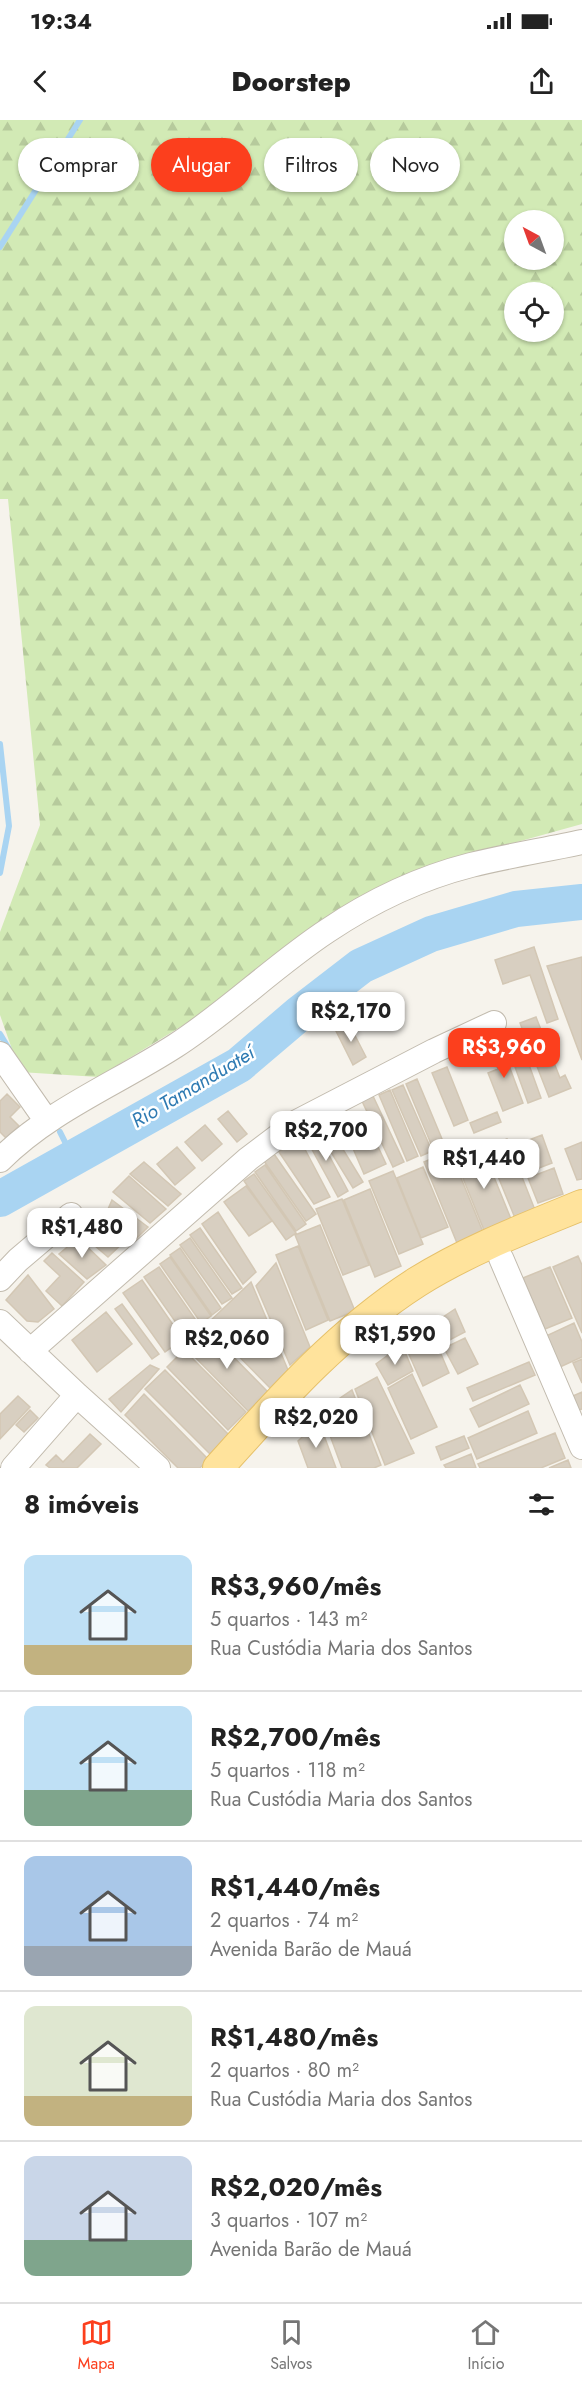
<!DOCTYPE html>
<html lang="pt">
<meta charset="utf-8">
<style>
body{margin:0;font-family:Jost,sans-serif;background:#f2f2f2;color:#222;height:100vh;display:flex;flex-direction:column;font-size:22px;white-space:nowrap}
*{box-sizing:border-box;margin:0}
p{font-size:20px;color:#767676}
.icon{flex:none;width:33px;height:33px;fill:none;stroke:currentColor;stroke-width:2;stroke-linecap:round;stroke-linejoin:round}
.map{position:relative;height:1348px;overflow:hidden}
.panel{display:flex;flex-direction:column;background:#fff;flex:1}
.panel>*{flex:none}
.top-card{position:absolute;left:18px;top:18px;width:546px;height:54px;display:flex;gap:12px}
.needle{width:39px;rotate:319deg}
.buttons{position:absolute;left:504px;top:90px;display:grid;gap:12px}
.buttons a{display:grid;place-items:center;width:60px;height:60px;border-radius:50%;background:#fff;box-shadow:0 2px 4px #0004;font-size:30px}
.price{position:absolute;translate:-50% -51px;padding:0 14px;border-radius:12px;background:#fff;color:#222;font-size:20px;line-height:39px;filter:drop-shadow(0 2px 3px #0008)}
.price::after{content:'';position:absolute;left:50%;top:36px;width:18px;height:14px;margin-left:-9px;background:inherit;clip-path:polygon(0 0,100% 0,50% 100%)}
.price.current{background:#fc3f1d;color:#fff}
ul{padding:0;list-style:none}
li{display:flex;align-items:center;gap:18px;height:150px;padding:0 24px}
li+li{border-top:2px solid #e0e0e0}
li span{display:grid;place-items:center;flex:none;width:168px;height:120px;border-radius:12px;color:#555}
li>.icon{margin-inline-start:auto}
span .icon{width:72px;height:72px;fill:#fffc;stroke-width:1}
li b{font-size:26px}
h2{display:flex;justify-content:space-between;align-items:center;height:72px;padding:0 24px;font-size:26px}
.chip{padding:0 21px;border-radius:27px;background:#fff;box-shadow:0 2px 4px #0004;font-size:21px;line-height:54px}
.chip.current{background:#fc3f1d;color:#fff}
.status{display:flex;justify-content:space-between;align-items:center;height:42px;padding:0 30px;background:#fff;direction:ltr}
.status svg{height:16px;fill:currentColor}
header{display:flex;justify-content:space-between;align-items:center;height:78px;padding:0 24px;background:#fff;font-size:27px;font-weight:800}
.dock{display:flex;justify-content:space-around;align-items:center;height:84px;border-top:2px solid #e0e0e0;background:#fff;font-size:16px;color:#767676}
.dock a{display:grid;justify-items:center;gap:3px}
.dock .current{color:#fc3f1d}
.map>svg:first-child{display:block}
.forest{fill:url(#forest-firs);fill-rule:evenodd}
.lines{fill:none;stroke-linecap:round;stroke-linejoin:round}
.stream{stroke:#a9d4f2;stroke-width:6}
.river{stroke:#a9d4f2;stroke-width:36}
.building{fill:#d8cfc1;stroke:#d3c7b4;stroke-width:1.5}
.minor-casing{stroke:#c2bbae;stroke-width:26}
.major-casing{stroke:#e6c16a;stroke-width:32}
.minor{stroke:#fff;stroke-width:24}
.major{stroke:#ffe39c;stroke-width:30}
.labels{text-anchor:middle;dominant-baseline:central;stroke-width:5;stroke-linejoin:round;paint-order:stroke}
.water-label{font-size:20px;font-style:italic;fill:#2e7ab2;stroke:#fff}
</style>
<div class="status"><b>19:34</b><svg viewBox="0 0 49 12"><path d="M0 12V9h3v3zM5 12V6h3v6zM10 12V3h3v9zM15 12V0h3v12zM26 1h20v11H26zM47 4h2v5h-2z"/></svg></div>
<header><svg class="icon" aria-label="back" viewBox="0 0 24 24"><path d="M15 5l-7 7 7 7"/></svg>Doorstep<svg class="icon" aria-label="share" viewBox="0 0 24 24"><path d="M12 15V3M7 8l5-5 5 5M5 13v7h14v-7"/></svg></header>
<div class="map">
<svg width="582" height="1348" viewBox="0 0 582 1348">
<defs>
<pattern id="forest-firs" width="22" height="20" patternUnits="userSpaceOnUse" patternTransform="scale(1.5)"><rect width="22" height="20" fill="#d2eab5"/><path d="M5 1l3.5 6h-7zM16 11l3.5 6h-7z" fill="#b6ca9c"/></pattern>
</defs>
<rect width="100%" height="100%" fill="#f6f3ec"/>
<path class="forest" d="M0,0H582V704L459,738L98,957L20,952L0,895V812L40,705L8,379H0ZM514,100H554V140H514ZM514,172H554V212H514Z"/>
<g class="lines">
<path class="stream" d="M0,127L80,0
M0,624L9,706L0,753
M0,914L9,929
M60,1012L73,1038"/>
<path class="river" d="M0,1079L239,945L300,893L361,846L431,814L516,789L582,782"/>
</g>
<path class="building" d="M534,827L558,899L547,903L530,855L503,864L495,840Z
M582,837V940L547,846Z
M536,897L560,958L565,955L571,968L549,977L520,903Z
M348,902L366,937L353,945L335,909Z
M499,919L523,983L503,991L488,953L498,949L489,923Z
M528,942L541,978L528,983L515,947Z
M447,947L468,1000L454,1006L432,953Z
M417,959L445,1026L434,1031L406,964Z
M403,965L432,1031L421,1036L392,970Z
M390,970L418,1036L407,1041L379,975Z
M7,974L20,987L10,997L19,1006L6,1018L0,1012V981Z
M373,976L404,1042L393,1047L362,981Z
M228,991L247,1014L237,1022L218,999Z
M497,992L501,1002L474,1013L470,1003Z
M325,1000L363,1062L353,1068L315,1006Z
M205,1005L222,1024L202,1041L185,1022Z
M314,1007L348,1071L338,1077L303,1013Z
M542,1015L552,1043L539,1048L529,1020Z
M373,1016L386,1044L364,1054L352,1026Z
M299,1018L330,1077L314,1084L279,1032Z
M507,1019L535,1090L515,1098L486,1027Z
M582,1022V1059L577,1060L565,1029Z
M177,1027L195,1048L175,1065L157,1044Z
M483,1030L511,1099L484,1110L456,1041Z
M450,1031L483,1112L457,1123L424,1042Z
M274,1034L316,1094L306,1101L264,1041Z
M144,1042L181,1074L168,1086L130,1054Z
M265,1045L306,1104L296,1111L255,1052Z
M423,1047L448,1107L421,1118L397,1058Z
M554,1048L563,1074L538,1083L528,1058Z
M393,1051L423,1124L399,1134L369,1061Z
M254,1054L296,1113L286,1120L244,1061Z
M129,1056L166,1089L150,1103L113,1072Z
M246,1066L272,1101L249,1116L224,1082Z
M370,1069L401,1146L375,1157L344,1080Z
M342,1079L369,1145L343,1155L316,1089Z
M112,1080L148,1107L134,1121L105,1096Z
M92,1091L128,1118L108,1137L80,1113L87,1097Z
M218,1092L256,1152L243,1164L202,1104Z
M320,1105L355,1191L330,1201L295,1115Z
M200,1108L242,1168L232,1174L190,1115Z
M78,1118L106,1145L87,1159L59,1134Z
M190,1118L232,1178L222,1184L180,1125Z
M298,1126L328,1200L306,1210L276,1135Z
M180,1128L221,1188L212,1195L170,1135Z
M52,1133L84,1162L62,1186L46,1171L60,1156L44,1141Z
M578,1136L582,1145V1213L553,1147Z
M170,1137L211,1196L201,1203L160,1144Z
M276,1143L310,1227L290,1245L256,1166Z
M159,1147L200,1206L186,1217L144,1157Z
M550,1147L572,1198L545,1209L523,1158Z
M28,1155L54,1189L38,1202L27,1201L6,1180Z
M142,1160L183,1219L165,1232L123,1173Z
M251,1162L288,1250L270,1268L207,1204Z
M122,1184L159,1234L152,1239L115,1189Z
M455,1189L465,1212L440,1225L431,1205Z
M106,1192L132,1224L97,1252L72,1220Z
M574,1203L582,1222V1237L560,1247L546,1216Z
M429,1206L449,1253L423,1266L404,1223Z
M206,1209L268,1272L248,1291L187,1229Z
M465,1218L478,1244L458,1254L444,1228Z
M402,1225L413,1251L388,1265L376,1244Z
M184,1230L246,1292L228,1310L167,1247Z
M582,1239V1263L573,1243Z
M529,1242L535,1255L473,1281L467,1268Z
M150,1245L159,1249L121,1292L109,1279Z
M165,1250L229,1315L210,1334L145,1269Z
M412,1254L437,1307L411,1319L388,1268Z
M377,1257L414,1333L385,1345L355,1269Z
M520,1265L529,1284L479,1307L470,1289Z
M352,1270L381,1345L374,1348H342L321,1291Z
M582,1272V1289L579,1290L573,1276Z
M144,1274L208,1339L200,1348H178L125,1295Z
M18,1276L30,1287L0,1319V1294Z
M30,1290L38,1298L24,1312L16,1305Z
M528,1291L537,1313L477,1339L468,1318Z
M319,1302L336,1348H308L298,1321Z
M555,1313L565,1338L541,1348H480L478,1344Z
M90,1314L101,1324L77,1348H50L46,1345L56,1335L63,1342Z
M464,1316L469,1328L441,1340L436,1327Z
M471,1334L476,1348H446L444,1345Z
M568,1340L571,1348H549Z"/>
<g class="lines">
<defs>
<path id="minor" d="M0,934L46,1000
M0,1040C50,990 116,964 175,926C228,892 274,846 327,811C370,782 420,758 471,745C507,736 545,730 582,722
M501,1138L582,1327
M0,1159L18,1140L71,1095
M0,1202L77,1275L158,1348
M30,1231L248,1039L297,1002L434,931L494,903
M13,1348L77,1275"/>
<path id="major" d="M218,1348C279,1280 339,1212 417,1162C468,1130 526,1108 582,1085"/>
</defs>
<use href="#minor" class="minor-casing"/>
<use href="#major" class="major-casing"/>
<use href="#minor" class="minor"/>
<use href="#major" class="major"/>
</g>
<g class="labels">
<g class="water-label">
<text transform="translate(193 967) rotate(-31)">Rio Tamanduateí</text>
</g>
</g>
</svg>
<div class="buttons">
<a><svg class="needle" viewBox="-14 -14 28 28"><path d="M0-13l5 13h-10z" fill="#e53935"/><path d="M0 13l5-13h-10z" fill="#767676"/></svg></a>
<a><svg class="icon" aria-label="locate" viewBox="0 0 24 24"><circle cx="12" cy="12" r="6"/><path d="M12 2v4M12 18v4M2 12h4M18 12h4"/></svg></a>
</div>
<b class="price" style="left:351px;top:923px">R$2,170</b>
<b class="price current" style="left:504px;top:959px">R$3,960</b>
<b class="price" style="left:326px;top:1042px">R$2,700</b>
<b class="price" style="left:484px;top:1070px">R$1,440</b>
<b class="price" style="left:82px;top:1139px">R$1,480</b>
<b class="price" style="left:395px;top:1246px">R$1,590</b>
<b class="price" style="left:227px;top:1250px">R$2,060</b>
<b class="price" style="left:316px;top:1329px">R$2,020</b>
<div class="top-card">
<a class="chip">Comprar</a>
<a class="chip current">Alugar</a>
<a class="chip">Filtros</a>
<a class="chip">Novo</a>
</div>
</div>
<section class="panel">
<h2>8 imóveis<svg class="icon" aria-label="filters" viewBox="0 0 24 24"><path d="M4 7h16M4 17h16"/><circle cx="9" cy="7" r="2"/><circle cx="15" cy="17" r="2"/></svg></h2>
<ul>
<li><span style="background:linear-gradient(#bfe0f5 75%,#c2b280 0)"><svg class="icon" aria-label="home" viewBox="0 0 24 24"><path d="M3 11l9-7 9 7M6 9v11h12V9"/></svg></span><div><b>R$3,960/mês</b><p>5 quartos · 143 m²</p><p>Rua Custódia Maria dos Santos</p></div></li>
<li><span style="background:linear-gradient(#bfe0f5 70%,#7fa58c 0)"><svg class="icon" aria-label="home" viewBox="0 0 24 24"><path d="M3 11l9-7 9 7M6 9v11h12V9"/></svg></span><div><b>R$2,700/mês</b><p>5 quartos · 118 m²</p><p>Rua Custódia Maria dos Santos</p></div></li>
<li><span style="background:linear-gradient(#a9c7e8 75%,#9aa5b1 0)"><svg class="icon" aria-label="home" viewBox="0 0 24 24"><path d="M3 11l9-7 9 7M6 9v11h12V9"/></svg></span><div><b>R$1,440/mês</b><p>2 quartos · 74 m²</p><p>Avenida Barão de Mauá</p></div></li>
<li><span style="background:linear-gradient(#dfe7d0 75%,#c2b280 0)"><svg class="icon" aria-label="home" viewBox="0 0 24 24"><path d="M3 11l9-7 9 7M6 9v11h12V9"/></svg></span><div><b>R$1,480/mês</b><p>2 quartos · 80 m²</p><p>Rua Custódia Maria dos Santos</p></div></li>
<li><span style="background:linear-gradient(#c9d6e8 70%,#7fa58c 0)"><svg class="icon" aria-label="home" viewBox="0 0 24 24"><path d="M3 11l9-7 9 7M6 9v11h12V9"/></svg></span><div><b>R$2,020/mês</b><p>3 quartos · 107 m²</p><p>Avenida Barão de Mauá</p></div></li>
</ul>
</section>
<nav class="dock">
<a class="current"><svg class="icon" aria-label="map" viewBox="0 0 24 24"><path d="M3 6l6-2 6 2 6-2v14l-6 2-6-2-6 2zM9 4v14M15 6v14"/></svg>Mapa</a>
<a><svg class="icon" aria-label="saved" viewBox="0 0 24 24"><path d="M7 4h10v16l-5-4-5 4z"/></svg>Salvos</a>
<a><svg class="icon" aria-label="home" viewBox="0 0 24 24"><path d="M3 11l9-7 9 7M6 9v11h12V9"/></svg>Início</a>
</nav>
